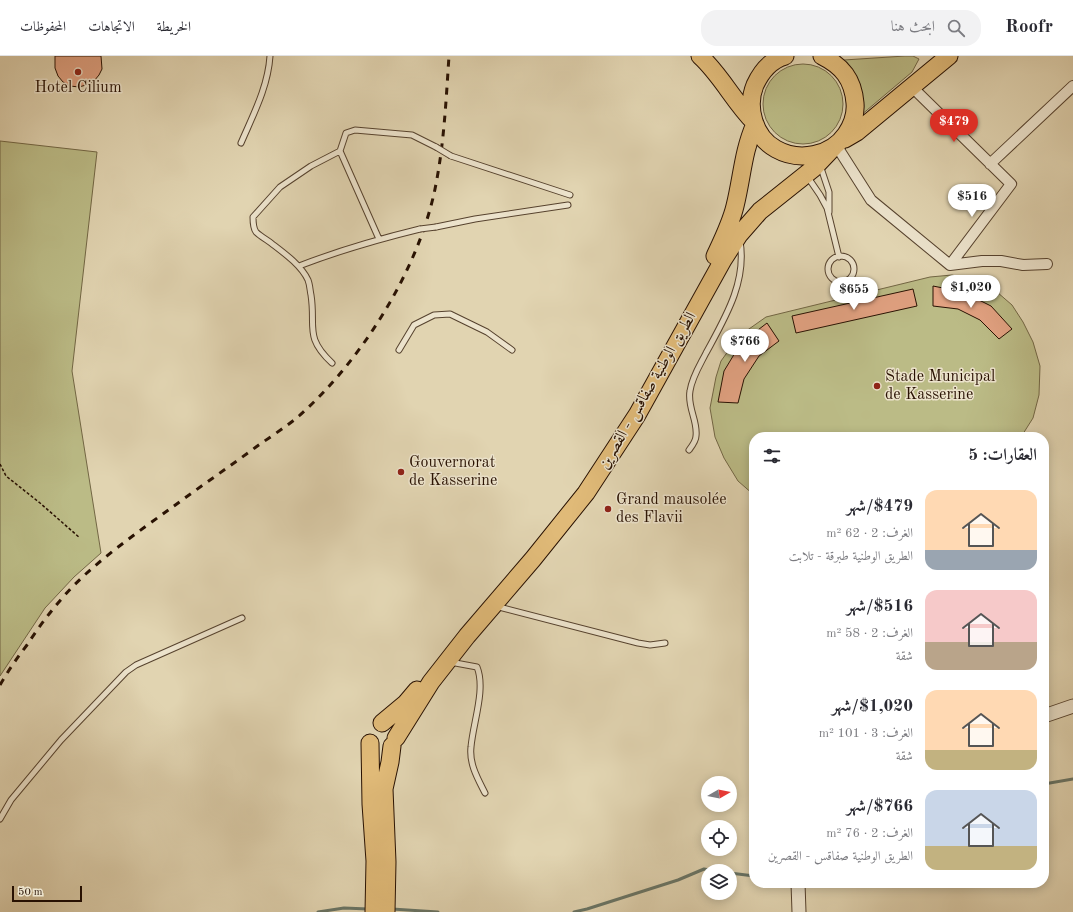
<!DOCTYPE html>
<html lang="ar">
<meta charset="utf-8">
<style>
body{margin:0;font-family:"Old Standard TT",Amiri,serif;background:#f2f2f3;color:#2b2b33;direction:rtl;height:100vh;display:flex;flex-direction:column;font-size:15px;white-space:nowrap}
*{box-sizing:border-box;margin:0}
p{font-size:13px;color:#7c7c81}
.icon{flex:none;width:22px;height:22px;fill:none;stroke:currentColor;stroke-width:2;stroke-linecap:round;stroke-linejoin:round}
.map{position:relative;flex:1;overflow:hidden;direction:ltr}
.details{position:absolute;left:749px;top:376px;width:300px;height:456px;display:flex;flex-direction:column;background:#fff;border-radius:16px;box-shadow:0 2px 10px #0003;direction:rtl}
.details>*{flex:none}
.needle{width:26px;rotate:81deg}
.controls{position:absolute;left:701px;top:720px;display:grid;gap:8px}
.controls a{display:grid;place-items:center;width:36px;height:36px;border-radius:50%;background:#fff;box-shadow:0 2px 10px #0003;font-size:20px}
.scale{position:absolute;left:12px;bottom:10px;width:70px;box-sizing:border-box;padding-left:4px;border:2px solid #281102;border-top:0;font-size:11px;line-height:14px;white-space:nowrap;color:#281102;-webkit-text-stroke:3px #ece3cc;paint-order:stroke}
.price{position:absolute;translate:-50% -34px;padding:0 9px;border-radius:14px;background:#fff;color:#222;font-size:13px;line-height:26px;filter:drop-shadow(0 1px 2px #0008)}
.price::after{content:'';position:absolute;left:50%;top:24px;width:12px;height:9px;margin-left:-6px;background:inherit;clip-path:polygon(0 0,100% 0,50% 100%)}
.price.active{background:#d93025;color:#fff}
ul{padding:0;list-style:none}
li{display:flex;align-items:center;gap:12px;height:100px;padding:0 12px}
li span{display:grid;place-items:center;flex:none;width:112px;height:80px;border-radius:12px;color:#555}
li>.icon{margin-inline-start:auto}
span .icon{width:48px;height:48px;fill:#fffc;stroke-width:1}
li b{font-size:17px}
h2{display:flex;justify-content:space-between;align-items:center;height:48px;padding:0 12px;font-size:17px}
header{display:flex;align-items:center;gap:24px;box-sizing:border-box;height:56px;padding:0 20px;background:#fff;border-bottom:1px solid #e1e1e2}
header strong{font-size:19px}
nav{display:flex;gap:22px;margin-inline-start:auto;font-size:14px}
.search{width:280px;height:36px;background:#f2f2f3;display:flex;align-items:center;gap:10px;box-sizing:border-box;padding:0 14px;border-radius:16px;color:#7c7c81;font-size:15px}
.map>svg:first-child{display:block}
.green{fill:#bbbb86;stroke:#726644}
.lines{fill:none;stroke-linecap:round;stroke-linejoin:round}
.stream{stroke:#697566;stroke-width:3}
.building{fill:#e2a282;stroke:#281102}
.service-casing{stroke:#56422e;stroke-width:7}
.minor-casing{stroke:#56422e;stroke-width:12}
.tertiary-casing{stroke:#56422e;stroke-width:15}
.primary-casing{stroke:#281102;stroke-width:19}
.path{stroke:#281102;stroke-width:1.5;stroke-dasharray:3 2;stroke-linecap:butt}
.service{stroke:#ece3cc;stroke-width:5}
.minor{stroke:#ece3cc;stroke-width:10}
.tertiary{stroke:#ece3cc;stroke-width:13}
.primary{stroke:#e0ba78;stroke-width:17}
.rail{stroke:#281102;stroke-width:3;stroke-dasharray:7 7;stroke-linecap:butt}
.service-bridge-casing{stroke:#56422e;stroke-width:7;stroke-linecap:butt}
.service-bridge{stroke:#ece3cc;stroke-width:5}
.poi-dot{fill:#8f2418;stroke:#ece3cc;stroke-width:1.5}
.labels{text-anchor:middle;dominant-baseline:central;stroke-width:3;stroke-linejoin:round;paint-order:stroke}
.poi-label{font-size:16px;fill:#281102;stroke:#ece3cc;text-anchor:start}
.street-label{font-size:16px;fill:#281102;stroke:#ece3cc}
</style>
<header>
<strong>Roofr</strong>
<div class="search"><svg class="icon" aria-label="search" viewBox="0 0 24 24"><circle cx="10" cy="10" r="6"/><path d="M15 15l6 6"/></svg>ابحث هنا</div>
<nav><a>الخريطة</a><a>الاتجاهات</a><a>المحفوظات</a></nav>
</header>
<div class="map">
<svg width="1073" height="856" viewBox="0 0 1073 856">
<rect width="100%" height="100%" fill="#e1d4b1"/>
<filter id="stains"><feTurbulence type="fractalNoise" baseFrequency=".005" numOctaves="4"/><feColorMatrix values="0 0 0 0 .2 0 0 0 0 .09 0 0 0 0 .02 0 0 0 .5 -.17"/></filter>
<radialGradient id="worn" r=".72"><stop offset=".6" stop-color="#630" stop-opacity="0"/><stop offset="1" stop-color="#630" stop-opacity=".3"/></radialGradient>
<path class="green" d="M905,0H913L919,3L912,16L860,60L854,17L844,4Z
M763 48a40 40 0 1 1 80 0a40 40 0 1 1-80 0Z
M0,85L97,96L72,315L101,497L74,521L45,552L0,620Z
M952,219L975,225L997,236L1012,249L1023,266L1033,286L1040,310L1039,339L1033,362L1021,381H754V439L738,425L724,402L715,381L710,352L716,321L721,305L739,280L766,261L930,221Z"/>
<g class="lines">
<path class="stream" d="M1044,728L1073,723
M730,817L754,820
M392,853L438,856
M318,856L344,852L368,853
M574,856L587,853L678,824L704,813L715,815"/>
</g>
<path class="building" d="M55,0H101L102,13L99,19L94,25L86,29L79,31L70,30L63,26L58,20L55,12Z
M933,230L963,236L991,250L1012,273L999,283L980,264L958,253L933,250Z
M913,233L917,250L796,277L792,260Z
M767,267L779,285L759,300L744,323L738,347L718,346L724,315L741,287Z"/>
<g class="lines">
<defs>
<path id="service" d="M241,87C253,59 268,31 270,0
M340,95L379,183
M451,100L570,139
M820,109L829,136V156
M807,120L820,139L827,152L839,201
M436,171L475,163L568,149
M828 213a13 13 0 1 1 26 0a13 13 0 1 1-26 0Z
M299,210C338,195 379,183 420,173
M399,294L414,269L434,259L450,258L487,276L512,294
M332,307C304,281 316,271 311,239C310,235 310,229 308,224C301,209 284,197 271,187C267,184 260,180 256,176C253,172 253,166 253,161L280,131L311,110L340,95L346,77L355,74L412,79L436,91
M689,394C692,390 696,385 696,380C698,365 687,351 690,335C692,321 700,309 706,297C725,262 747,226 740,185
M495,550L638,587L650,589L665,587
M450,606L477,611C486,633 473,667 471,691C469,708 478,723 485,737
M0,763L11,744L61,684L126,616L136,609L242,562"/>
<path id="minor" d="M912,31L1011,128L950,209
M836,89L871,144L950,209L982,205H1001L1023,209L1047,208
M990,108L1073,30"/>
<path id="tertiary" d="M1044,660L1073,650
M798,827L799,856"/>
<path id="primary" d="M700,0C721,19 734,46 754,66
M785,0C771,4 761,16 755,29C746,51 754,81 776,93C799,106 831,100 846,78C852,69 856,58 855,47C853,23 842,10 822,0
M845,83L857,76L949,0
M715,200C723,183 731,167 735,150C742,122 743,95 755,68
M382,667L406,647L417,634
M396,682L431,626L467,580L533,503L586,437L637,359L723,204L739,179L760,155L814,112L834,91
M370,687L371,748L375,805L374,856
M386,856L387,806L384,733L390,706L392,690"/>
</defs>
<use href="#service" class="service-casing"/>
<use href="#minor" class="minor-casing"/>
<use href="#tertiary" class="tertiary-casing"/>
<use href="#primary" class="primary-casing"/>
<path class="path" d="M0,408L6,420L40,447L80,482"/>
<use href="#service" class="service"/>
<use href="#minor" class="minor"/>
<use href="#tertiary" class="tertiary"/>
<use href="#primary" class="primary"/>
<path class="rail" d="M0,629C8,615 17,602 27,589C38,572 50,556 64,540C93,507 138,476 174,450C201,430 229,411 256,391C270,381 286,371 299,360C361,305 418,215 435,133C444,89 446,45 449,0"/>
<defs>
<path id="service-bridge" d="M436,91L451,100
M420,173L436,171"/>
</defs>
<use href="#service-bridge" class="service-bridge-casing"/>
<use href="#service-bridge" class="service-bridge"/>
</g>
<g class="poi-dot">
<circle cx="78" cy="16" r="4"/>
<circle cx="877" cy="330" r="4"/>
<circle cx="401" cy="416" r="4"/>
<circle cx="608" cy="453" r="4"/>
</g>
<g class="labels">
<g class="poi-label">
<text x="78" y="32" text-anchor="middle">Hotel Cilium</text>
<text x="885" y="321">Stade Municipal<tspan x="885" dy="18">de Kasserine</tspan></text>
<text x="409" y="407">Gouvernorat<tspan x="409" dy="18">de Kasserine</tspan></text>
<text x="616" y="444">Grand mausolée<tspan x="616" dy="18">des Flavii</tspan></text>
</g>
<g class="street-label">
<text transform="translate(648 335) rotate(-60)">الطريق الوطنية صفاقس - القصرين</text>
</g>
</g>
<rect width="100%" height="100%" filter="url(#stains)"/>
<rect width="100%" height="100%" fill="url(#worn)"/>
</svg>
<div class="controls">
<a><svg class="needle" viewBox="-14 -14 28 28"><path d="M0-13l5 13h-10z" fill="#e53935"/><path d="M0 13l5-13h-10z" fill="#7c7c81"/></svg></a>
<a><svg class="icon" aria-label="locate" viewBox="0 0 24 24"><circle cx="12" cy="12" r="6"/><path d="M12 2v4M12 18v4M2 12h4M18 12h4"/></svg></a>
<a><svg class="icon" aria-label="layers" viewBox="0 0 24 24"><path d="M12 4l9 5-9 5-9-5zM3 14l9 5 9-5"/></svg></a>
</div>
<div class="scale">50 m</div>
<b class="price active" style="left:954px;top:87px">$479</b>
<b class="price" style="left:972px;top:162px">$516</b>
<b class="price" style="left:971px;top:253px">$1,020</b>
<b class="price" style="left:854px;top:255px">$655</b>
<b class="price" style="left:745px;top:307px">$766</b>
<section class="details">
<h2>العقارات: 5<svg class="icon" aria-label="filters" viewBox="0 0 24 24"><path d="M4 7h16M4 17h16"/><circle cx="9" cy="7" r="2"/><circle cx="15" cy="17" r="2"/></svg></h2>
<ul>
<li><span style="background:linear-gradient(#ffd9b3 75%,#9aa5b1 0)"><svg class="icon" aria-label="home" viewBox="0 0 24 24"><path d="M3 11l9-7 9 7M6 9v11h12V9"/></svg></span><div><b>$479/شهر</b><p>الغرف: 2 · 62 m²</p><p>الطريق الوطنية طبرقة - تلابت</p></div></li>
<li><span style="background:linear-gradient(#f6c9c9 65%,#b9a48a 0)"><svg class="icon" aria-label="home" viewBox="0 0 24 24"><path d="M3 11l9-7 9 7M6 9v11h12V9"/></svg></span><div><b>$516/شهر</b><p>الغرف: 2 · 58 m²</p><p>شقة</p></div></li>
<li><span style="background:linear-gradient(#ffd9b3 75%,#c2b280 0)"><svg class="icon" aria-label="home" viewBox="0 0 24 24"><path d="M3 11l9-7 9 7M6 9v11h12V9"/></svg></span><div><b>$1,020/شهر</b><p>الغرف: 3 · 101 m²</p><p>شقة</p></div></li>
<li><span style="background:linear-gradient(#c9d6e8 70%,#c2b280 0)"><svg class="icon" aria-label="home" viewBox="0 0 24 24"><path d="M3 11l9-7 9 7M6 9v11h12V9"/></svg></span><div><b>$766/شهر</b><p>الغرف: 2 · 76 m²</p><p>الطريق الوطنية صفاقس - القصرين</p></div></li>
</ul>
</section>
</div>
